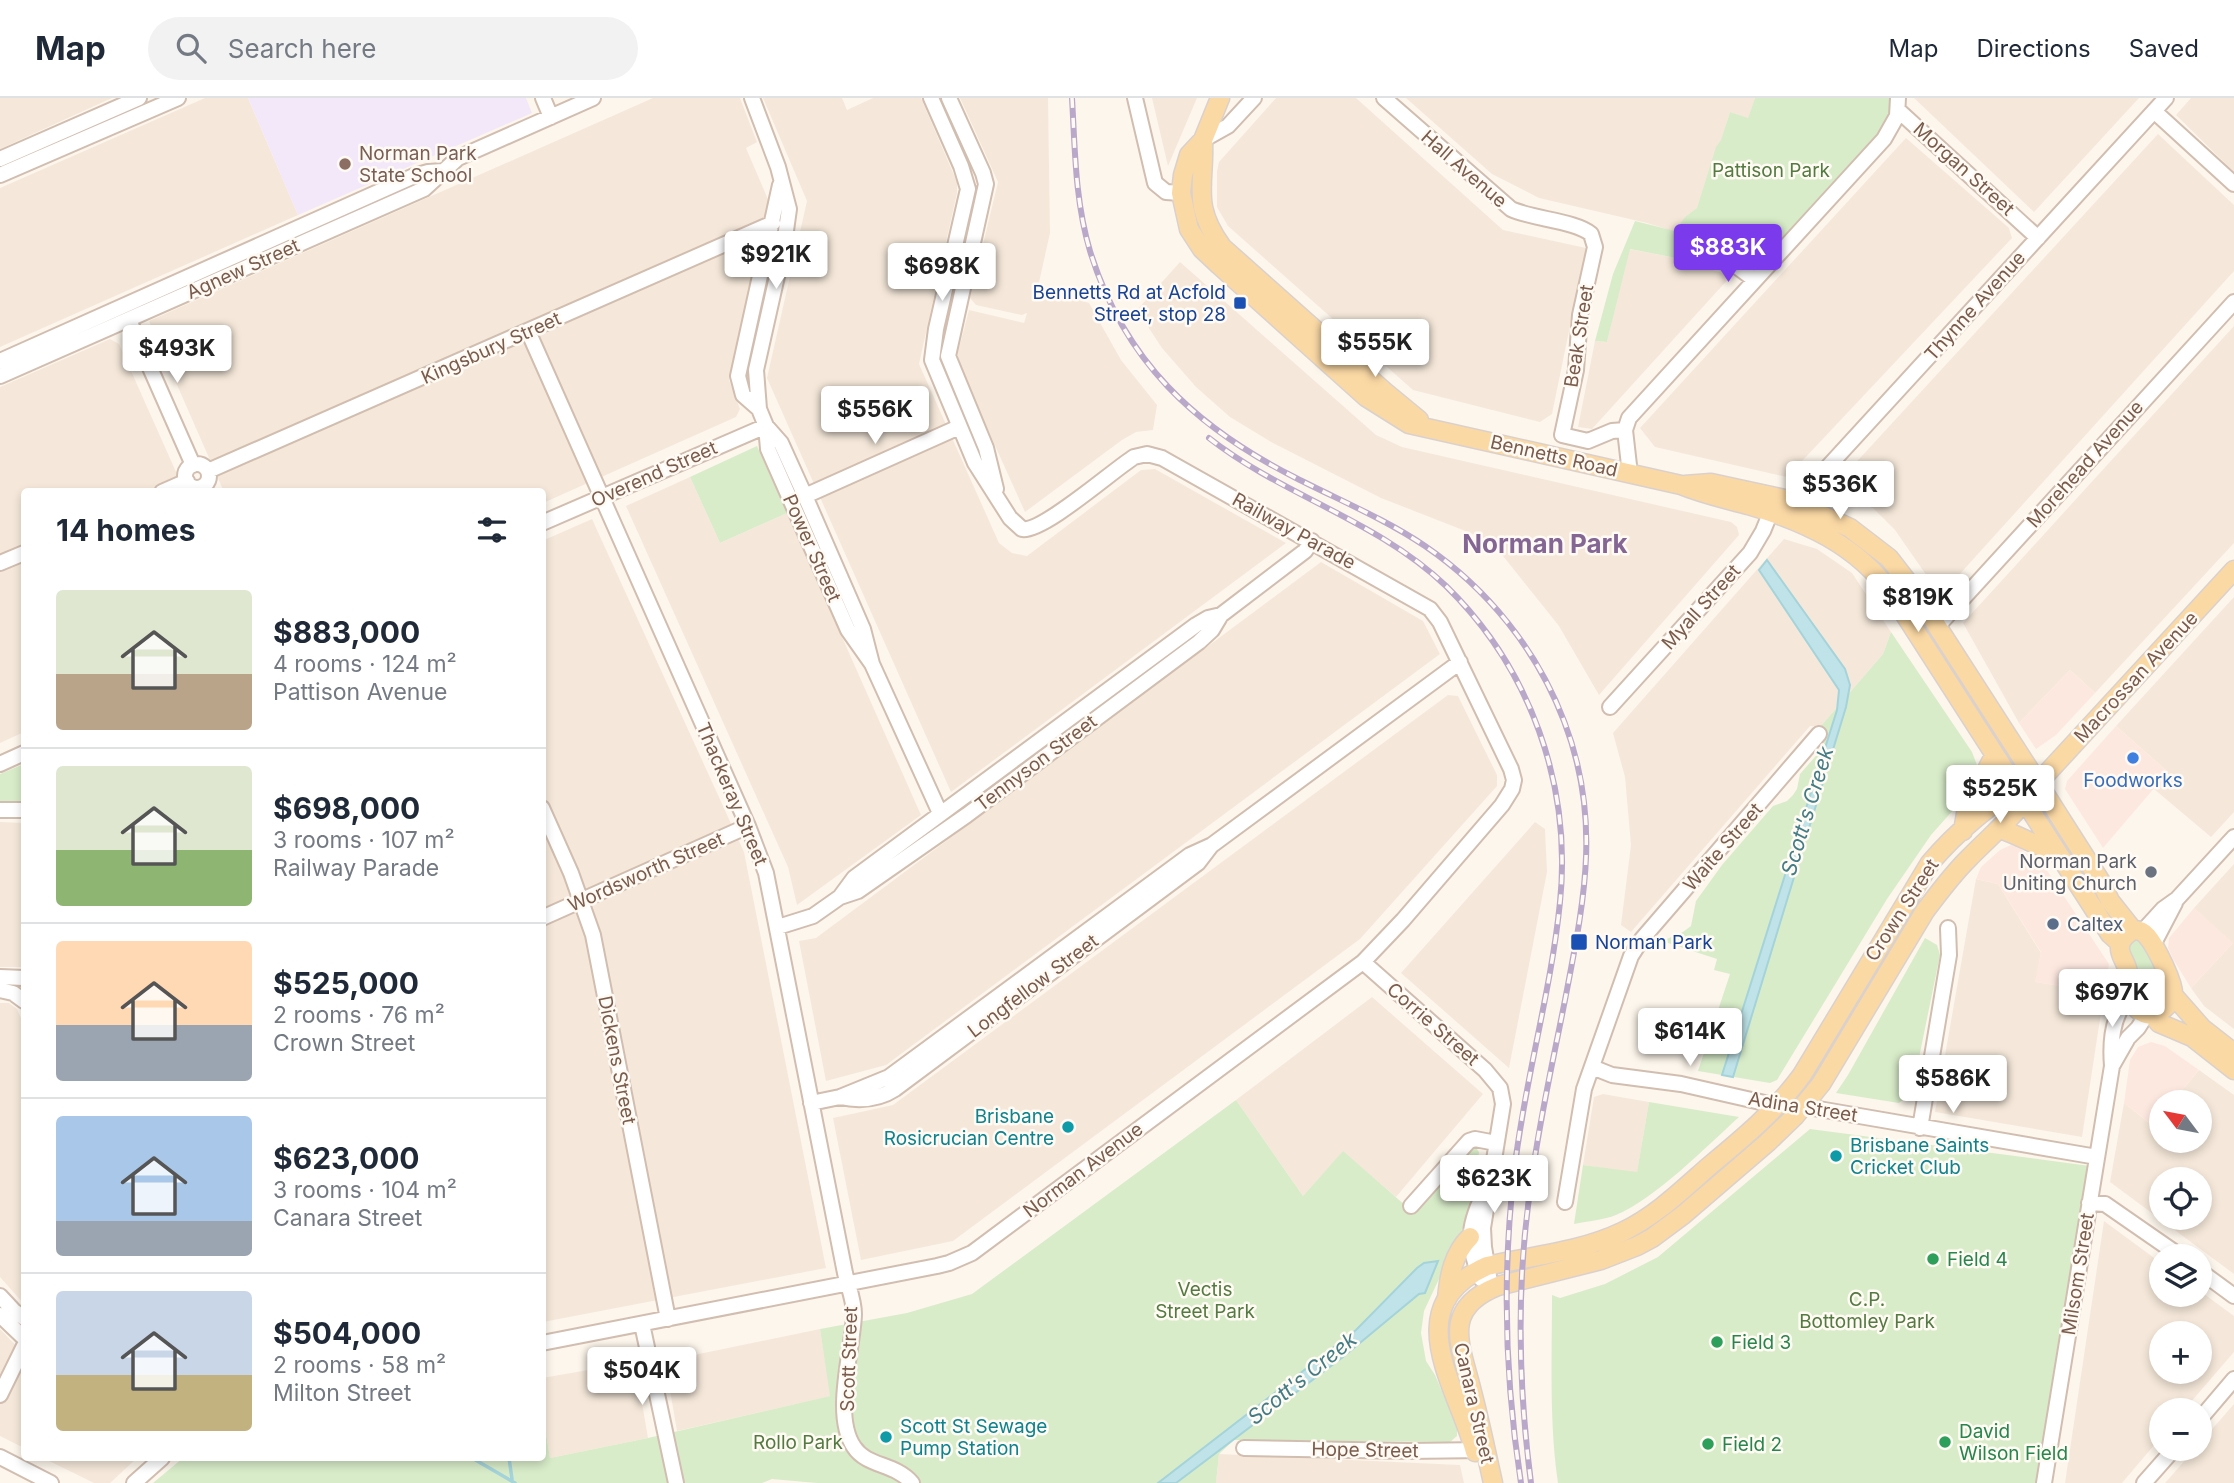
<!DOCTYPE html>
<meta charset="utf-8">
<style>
body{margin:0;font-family:Inter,sans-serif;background:#f2f2f3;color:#1f2937;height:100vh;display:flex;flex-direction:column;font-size:26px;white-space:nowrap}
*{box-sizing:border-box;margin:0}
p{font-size:23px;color:#747a83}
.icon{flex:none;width:38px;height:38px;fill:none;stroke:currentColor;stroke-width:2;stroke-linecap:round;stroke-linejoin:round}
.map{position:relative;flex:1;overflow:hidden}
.details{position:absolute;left:21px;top:390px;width:525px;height:973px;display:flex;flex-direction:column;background:#fff;border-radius:7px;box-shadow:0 4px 10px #0003}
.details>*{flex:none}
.needle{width:46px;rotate:302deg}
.fabs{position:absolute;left:2149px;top:992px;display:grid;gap:14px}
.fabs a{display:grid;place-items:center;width:63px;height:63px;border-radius:50%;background:#fff;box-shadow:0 4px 10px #0003;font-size:35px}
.price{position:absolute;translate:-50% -60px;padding:0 16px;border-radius:7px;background:#fff;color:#222;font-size:23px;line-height:46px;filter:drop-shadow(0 2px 4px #0008)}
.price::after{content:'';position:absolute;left:50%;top:42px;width:21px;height:16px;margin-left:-10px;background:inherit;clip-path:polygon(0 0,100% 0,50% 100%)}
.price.selected{background:#7c3aed;color:#fff}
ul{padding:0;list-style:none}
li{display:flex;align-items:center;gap:21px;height:175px;padding:0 35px}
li+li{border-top:2px solid #e0e1e3}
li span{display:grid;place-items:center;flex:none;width:196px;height:140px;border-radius:7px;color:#555}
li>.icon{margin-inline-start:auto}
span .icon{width:84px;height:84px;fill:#fffc;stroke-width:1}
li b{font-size:30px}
h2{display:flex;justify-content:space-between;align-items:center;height:84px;padding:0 35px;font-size:30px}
header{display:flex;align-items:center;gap:42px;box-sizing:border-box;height:98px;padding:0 35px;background:#fff;border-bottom:2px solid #e0e1e3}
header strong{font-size:33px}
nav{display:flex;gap:38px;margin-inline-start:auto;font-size:24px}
.search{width:490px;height:63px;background:#f2f2f3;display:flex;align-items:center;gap:18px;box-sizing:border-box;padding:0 24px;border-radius:38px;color:#747a83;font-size:26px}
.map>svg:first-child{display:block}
.residential{fill:#f5e8da;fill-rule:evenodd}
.commercial{fill:#fde8e0}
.education{fill:#f3e8fa}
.green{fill:#d8ecc9}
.water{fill:#bfe3e8;stroke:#a5d3da;stroke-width:2}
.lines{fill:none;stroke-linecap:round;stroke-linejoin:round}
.stream{stroke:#a5d3da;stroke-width:3.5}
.minor-casing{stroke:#d1beb0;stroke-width:18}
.major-casing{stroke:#dad1cd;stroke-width:21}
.minor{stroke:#fff;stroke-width:14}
.major{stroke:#fbd9a5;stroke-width:18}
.rail-casing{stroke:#b9a8c9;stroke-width:6}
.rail{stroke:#fffaf3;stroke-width:3.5;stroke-dasharray:10;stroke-linecap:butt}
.education-dot{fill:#8d6e63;stroke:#fffaf3;stroke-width:2.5}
.transit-dot{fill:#1a4fb4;stroke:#fffaf3;stroke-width:2.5}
.shop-dot{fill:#3f7fe0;stroke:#fffaf3;stroke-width:2.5}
.worship-dot{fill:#6b7280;stroke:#fffaf3;stroke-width:2.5}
.service-dot{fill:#5c6f8a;stroke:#fffaf3;stroke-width:2.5}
.culture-dot{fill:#0f9aa8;stroke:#fffaf3;stroke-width:2.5}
.leisure-dot{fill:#2e9e5b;stroke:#fffaf3;stroke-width:2.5}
.labels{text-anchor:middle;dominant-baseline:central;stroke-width:5;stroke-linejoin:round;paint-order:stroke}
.education-label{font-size:19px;fill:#785e54;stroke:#fffaf3;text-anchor:start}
.street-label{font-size:19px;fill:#7a5c4d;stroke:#fffaf3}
.park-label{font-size:19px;fill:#537a41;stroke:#fffaf3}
.transit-label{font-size:19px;fill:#164399;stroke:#fffaf3;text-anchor:end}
.shop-label{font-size:19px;fill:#366cbe;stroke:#fffaf3}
.worship-label{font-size:19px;fill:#5b616d;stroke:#fffaf3;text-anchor:end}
.service-label{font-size:19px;fill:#4e5e75;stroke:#fffaf3;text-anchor:start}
.culture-label{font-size:19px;fill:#0d838f;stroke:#fffaf3;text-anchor:start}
.leisure-label{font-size:19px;fill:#27864d;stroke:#fffaf3;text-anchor:start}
.water-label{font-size:21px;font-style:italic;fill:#437c86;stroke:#fffaf3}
.district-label{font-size:26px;font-weight:bold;fill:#846695;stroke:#fffaf3}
</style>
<header>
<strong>Map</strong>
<div class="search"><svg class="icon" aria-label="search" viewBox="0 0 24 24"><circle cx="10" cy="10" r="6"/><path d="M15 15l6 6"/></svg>Search here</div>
<nav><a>Map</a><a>Directions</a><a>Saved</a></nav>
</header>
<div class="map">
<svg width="2234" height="1385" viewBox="0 0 2234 1385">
<rect width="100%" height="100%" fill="#fdf6ec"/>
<path class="residential" d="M0,0H112L0,51Z
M205,0H248L298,117L0,249V90Z
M653,0H740L757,44L746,50L770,106L729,282L740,311L736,319L543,405L542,394H224L149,223Z
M763,0H842L847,12L873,0H921L957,84V95L919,266L999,445L1012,455L1027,458L1141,372L1155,371L1286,445L951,694L767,280L807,103Z
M960,0H1048L1050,135L1038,189L1089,205L1121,262L1157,307L1153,332L1136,334L1122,342L1025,414L956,261L969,212L1024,225L1027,215L1022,217L976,207L970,200L998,84Z
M1152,0H1197L1168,68Z
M1276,0H1356L1503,132L1586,150L1552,316L1540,324L1413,292L1228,128L1217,109V73L1219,64Z
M1406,0H1755L1748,21L1730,14L1692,139L1647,125L1539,100L1492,76Z
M1914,0H2139L2034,114Z
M2191,0H2234V74L2176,17Z
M2158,36L2234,107V173L1949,488L1936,491L1895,432L1873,410L1827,396Z
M1906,40L2009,130L2012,140L1787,379L1655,349L1640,330Z
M1629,151L1676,160L1731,178L1592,331L1578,329L1595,243L1607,244Z
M1180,164L1376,337L1402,349L1731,424L1737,429L1739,437L1599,597L1559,528L1491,443L1381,400L1273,345L1230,319L1196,289L1162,250L1137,212Z
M2234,228V445L2095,595L2070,572L2019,625L1963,525Z
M110,241L119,246L185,394H24V634L0,645V289Z
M690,379L720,445L787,415L921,717L797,807L788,769L626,408Z
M592,421L744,754L826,1170L543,1224L542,443Z
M1784,441L1817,451L1852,475L1891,534L1883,556L1820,629L1810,628L1631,834L1621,827L1631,747L1625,679L1613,635Z
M1321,464L1423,523L1440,556L886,967L826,983L799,843L816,840Z
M2234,499V714L2211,739L2154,691L2168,674L2116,628Z
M1448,597L1458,598L1497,677V688L1360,841L953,1143L861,1162L833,1020L893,1007Z
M0,724L24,725V869H0Z
M1535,724L1545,731L1547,774L1509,970L1401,875Z
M2234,766V931L2204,908L2191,890L2232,846L2194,810Z
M1976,781L1998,786L2041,855L2036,884L2104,895L2082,1039L1935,1014Z
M1372,899L1483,996L1396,1099L1343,1054L1303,1098L1236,1002Z
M0,905H9L17,911L24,927V1206L0,1179Z
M2199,972L2234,997V1176L2110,1084L2124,1005L2153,1028L2161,1018V1043H2200V1004H2172ZM2161,1082H2200V1120H2161Z
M1603,996L1649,1004L1637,1075L1583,1067L1594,999Z
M2104,1123L2161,1165V1197H2200V1193L2234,1218V1254L2184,1312H2161V1339L2122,1385H2065ZM2161,1236H2200V1274H2161Z
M0,1231L24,1256V1350L0,1338Z
M820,1231L831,1298L677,1333L665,1263Z
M635,1264L648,1340L550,1360L543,1318L542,1280Z
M2234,1306V1385H2165L2195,1351H2200V1345Z
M1219,1356L1460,1367L1464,1385H1216Z
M43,1360H137L110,1385H94Z"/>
<path class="commercial" d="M2070,572L2095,595L2056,637L2036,651L2019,625Z
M2116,628L2168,674L2103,750L2065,691L2067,683Z
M2011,747L2017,748L2046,771L2109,866L2104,895L2035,884L2041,854L1998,786L1976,781L1981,769L2000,752Z
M2194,810L2233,845L2191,890L2173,861L2168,850L2169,840Z
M2151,944L2165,948L2199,972L2172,1004H2161V1018L2153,1028L2124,1005L2130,962L2138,949Z"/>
<path class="education" d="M248,0H526L532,15L298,117Z"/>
<path class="green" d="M1755,0H1891V13L1880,36L1772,154L1756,164L1749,158L1715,147C1703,152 1691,158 1679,149L1676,160L1630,151L1607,244L1595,243L1613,176L1635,123L1675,133L1685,119L1697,110L1716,49L1721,42L1730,14L1748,20Z
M757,348L787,415L720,445L690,379Z
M1891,534L1972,654L1977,667L1975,673L1955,710L1931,737L1887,801L1777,982L1770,985L1698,973L1730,876L1714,872L1717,861L1662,843L1683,834L1691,828L1696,803L1722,767L1773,708L1787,703L1793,697L1797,691L1800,676L1822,651L1827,635L1820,629L1883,556Z
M24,666V706H0V676Z
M2136,839L2142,841L2166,888L2167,898L2156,909L2141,905L2127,853L2128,846Z
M1925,840L1937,847L1940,857L1912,994L1899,1005L1836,995L1848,977Z
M1236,1002L1303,1098L1343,1053L1414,1115L1468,1053L1476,1050L1479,1054L1468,1119L1424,1213L1421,1235L1426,1263L1435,1277L1457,1328V1338L1450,1344L1234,1342L1219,1356L1216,1385H817L772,1381L762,1385H153L183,1360H542L543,1318L550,1360L648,1340L830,1298L820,1231L907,1215L972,1196Z
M1649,1004L1739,1019C1706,1049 1656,1100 1616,1117C1604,1122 1588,1123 1574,1126L1583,1067L1637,1074Z
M1810,1031L2090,1068L2053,1301L2037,1385H1558C1549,1324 1552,1259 1552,1197L1560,1200L1605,1186L1658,1159Z"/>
<path class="water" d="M1767,462L1845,571L1850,587L1846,609L1733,979L1722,977L1837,612L1839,592L1759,472Z
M1438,1163L1425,1195L1419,1196L1343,1259L1176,1385H1158L1356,1232L1417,1170L1424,1165Z"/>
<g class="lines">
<path class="stream" d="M472,1360L515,1385
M509,1360L512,1381"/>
<defs>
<path id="minor" d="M543,0L551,19
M752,0L778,69L789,111L784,147L756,272L759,311L766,328L781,345L805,398L863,531L872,566
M949,0L983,75L986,86L948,258L986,350L996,391
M1135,0L1155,85L1166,94L1181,95
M1384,0L1511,111C1532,121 1576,123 1591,136L1595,149L1580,217L1576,272L1562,337L1588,343L1612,333L1625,332
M1899,13L2038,140
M2154,13L2234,86
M1203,42L1228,28L1254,0
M0,61L139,0
M0,77L178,0
M1689,155L1732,165L1755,182
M129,222L193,367
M528,233L748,728L766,775L845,1175C848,1188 854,1202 854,1216C853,1252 832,1317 854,1349C867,1369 895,1365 912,1385
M0,263L414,78L428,74L443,73
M0,278L424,91L458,60L593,0
M759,311L743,297L738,278L780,87
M766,328L768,351L848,532L872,566L940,715
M185 378a12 12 0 1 1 24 0a12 12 0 1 1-24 0Z
M208,373L773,125
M1630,376L1625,332L1629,320L1884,41L1897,18L1898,0
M162,394L187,383
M805,398L959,329
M1797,417L1814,384L2166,0
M542,425L766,328
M0,465L24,455
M1937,529L2234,204
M1610,609L1750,455L1763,433L1774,406
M0,666L24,655
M542,710L571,775L593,837L668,1221
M0,712H24
M840,799L854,780L1196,527L1208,520L1221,517L1305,453L1312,443
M542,820L748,728
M778,829L813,818L840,799L858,793L967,717L1199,544L1212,532L1221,517
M2142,834L2163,811L2177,801L2234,739
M2153,847L2175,805
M1363,864L1485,972L1500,990L1503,1006L1483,1130L1484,1149L1491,1190
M0,879L24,880
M0,892L13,895L24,903
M2112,968L2128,940L2138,930L2147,916
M1592,969L1612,977L1681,986L1769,1006L1813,1010L2097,1059
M840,999C859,1003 878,1002 895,991L1198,765L1211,748
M811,1005L840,999L889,979L1190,757L1212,747L1460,564
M1920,1030L1949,857L1948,830
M1565,1104L1584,991L1631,858L1642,841L1819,636
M2089,1105L2105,1106L2180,1158
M1411,1108L1469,1043L1475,1041L1496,1045
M2200,1173L2234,1198
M1481,1181C1467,1147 1467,1130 1483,1097
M0,1198L14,1213L24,1220
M0,1217L24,1240
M642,1226L676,1385
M542,1245L937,1168L949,1165L972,1155L1363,864L1403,822L1502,707L1512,691L1514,682L1511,671L1440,524L1430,511L1162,360L1147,356L1134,359C1112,373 1042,435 1022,431L1010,420L975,365L932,262L936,231L968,91L961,68L931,0
M0,1297L24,1248
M2200,1321L2234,1281
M1244,1350L1408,1353L1484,1352
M0,1359L51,1385
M134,1385L162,1360
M2044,1385L2112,968C2110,944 2112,916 2130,899
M2144,1385L2174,1351"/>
<path id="major" d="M1220,0L1203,42L1189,57L1183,77L1181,95L1189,131L1202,151L1219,167L1366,299L1409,326L1681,387C1703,396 1725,401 1748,407C1804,423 1857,447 1891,495L2110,836L2120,845
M1203,42C1205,88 1191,106 1222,149L1385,294L1419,322
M1685,387L1711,385L1789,402L1850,430L1889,460L1913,491L2038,685L2101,784L2110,803L2133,832
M2000,731C2021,738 2035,748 2057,754
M1963,733L1967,710L1994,658
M2133,832C2139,832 2143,833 2147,838C2155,847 2176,888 2173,899C2170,908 2161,913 2153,917C2124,915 2132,888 2127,870C2125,863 2119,856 2120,849C2120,841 2127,836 2133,832Z
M2173,897L2202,930L2234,955
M2153,917L2159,925L2192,939L2234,972
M1447,1201C1449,1178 1453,1156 1470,1139
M1475,1354C1458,1289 1396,1209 1487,1168C1531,1158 1580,1154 1622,1134C1654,1119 1680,1094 1707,1070C1742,1041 1775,1014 1802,977L1930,765C1953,738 1994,700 2027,688
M1493,1385C1486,1354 1480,1324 1472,1294C1461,1248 1440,1211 1498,1188L1601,1162L1637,1148L1652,1140L1683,1117L1768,1044L1795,1018L1821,986L1925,813C1938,796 1951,778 1967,762C1992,736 2018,716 2038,685L2234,472"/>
</defs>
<use href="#minor" class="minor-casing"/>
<use href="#major" class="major-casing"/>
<use href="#minor" class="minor"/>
<use href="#major" class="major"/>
<defs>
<path id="rail" d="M1072,0C1075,51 1075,103 1090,153C1124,263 1195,329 1296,380C1339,402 1385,421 1425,448C1488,491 1537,552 1564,623C1602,722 1584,803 1565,902C1553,963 1539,1024 1531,1086C1516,1186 1518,1285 1531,1385
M1209,340C1283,398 1377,422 1446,488C1530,570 1572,687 1560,804C1551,895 1524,984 1514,1075C1502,1179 1505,1282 1521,1385"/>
</defs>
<use href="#rail" class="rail-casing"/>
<use href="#rail" class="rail"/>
</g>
<circle class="education-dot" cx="345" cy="66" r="7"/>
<g class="transit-dot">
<rect x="1233" y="198" width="14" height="14" rx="3.5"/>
<rect x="1570" y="835" width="18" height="18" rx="3.5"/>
</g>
<circle class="shop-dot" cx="2133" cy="660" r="7"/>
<circle class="worship-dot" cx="2151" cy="774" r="7"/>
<circle class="service-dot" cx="2053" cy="826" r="7"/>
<g class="culture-dot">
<circle cx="1068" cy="1029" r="7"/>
<circle cx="1836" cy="1058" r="7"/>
<circle cx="886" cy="1339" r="7"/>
</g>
<g class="leisure-dot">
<circle cx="1933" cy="1161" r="7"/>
<circle cx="1717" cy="1244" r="7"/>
<circle cx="1945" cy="1344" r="7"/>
<circle cx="1708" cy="1346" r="7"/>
</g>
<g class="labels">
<g class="education-label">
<text x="359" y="55">Norman Park<tspan x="359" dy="22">State School</tspan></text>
</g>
<g class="street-label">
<text transform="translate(1464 71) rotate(41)">Hall Avenue</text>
<text transform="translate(1964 71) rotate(42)">Morgan Street</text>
<text transform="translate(243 171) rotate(-24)">Agnew Street</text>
<text transform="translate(1975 208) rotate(-48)">Thynne Avenue</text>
<text transform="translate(1579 238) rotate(-81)">Beak Street</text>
<text transform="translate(491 250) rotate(-24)">Kingsbury Street</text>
<text transform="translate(1554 358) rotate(13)">Bennetts Road</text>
<text transform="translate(2085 366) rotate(-48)">Morehead Avenue</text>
<text transform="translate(654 376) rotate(-24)">Overend Street</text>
<text transform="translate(1294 433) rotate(29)">Railway Parade</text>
<text transform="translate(812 450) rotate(66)">Power Street</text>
<text transform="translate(1701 509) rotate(-48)">Myall Street</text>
<text transform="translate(2136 579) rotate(-47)">Macrossan Avenue</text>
<text transform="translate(1036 665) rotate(-37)">Tennyson Street</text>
<text transform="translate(732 696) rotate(67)">Thackeray Street</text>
<text transform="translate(1723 749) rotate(-49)">Waite Street</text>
<text transform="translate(646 774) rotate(-24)">Wordsworth Street</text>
<text transform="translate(1902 812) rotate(-57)">Crown Street</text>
<text transform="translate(1033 888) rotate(-37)">Longfellow Street</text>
<text transform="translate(1433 926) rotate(41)">Corrie Street</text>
<text transform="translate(617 962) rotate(79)">Dickens Street</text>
<text transform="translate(1803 1009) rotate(9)">Adina Street</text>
<text transform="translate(1083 1072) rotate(-37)">Norman Avenue</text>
<text transform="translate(2078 1176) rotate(-81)">Milsom Street</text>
<text transform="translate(849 1261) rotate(-88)">Scott Street</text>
<text transform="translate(1474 1305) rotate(77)">Canara Street</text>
<text transform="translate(1365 1352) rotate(1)">Hope Street</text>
</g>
<g class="park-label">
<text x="1771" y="72">Pattison Park</text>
<text x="1205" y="1191">Vectis<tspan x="1205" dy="22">Street Park</tspan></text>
<text x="1867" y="1201">C.P.<tspan x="1867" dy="22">Bottomley Park</tspan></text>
<text x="798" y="1344">Rollo Park</text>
</g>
<g class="transit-label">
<text x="1226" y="194">Bennetts Rd at Acfold<tspan x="1226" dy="22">Street, stop 28</tspan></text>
<text x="1595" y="844" text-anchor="start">Norman Park</text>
</g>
<g class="shop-label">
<text x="2133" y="682">Foodworks</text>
</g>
<g class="worship-label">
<text x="2137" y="763">Norman Park<tspan x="2137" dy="22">Uniting Church</tspan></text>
</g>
<g class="service-label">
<text x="2067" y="826">Caltex</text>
</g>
<g class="culture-label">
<text x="1054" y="1018" text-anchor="end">Brisbane<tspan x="1054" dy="22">Rosicrucian Centre</tspan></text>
<text x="1850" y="1047">Brisbane Saints<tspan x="1850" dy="22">Cricket Club</tspan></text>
<text x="900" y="1328">Scott St Sewage<tspan x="900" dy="22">Pump Station</tspan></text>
</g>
<g class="leisure-label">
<text x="1947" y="1161">Field 4</text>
<text x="1731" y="1244">Field 3</text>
<text x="1959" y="1333">David<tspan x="1959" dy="22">Wilson Field</tspan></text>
<text x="1722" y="1346">Field 2</text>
</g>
<g class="water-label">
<text transform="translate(1807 713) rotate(-73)">Scott's Creek</text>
<text transform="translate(1302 1280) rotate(-39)">Scott's Creek</text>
</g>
<g class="district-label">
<text x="1545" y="445">Norman Park</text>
</g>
</g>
</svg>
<div class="fabs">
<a><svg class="needle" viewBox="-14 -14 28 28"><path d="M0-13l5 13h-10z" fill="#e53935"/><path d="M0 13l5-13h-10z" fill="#747a83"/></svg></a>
<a><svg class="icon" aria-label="locate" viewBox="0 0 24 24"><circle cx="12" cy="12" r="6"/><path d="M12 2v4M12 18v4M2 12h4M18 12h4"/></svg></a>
<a><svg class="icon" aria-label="layers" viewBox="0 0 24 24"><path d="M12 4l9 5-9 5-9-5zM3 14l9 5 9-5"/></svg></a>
<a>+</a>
<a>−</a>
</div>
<b class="price selected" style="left:1728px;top:186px">$883K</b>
<b class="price" style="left:776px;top:193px">$921K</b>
<b class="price" style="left:942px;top:205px">$698K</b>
<b class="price" style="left:1375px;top:281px">$555K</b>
<b class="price" style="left:177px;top:287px">$493K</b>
<b class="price" style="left:875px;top:348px">$556K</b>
<b class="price" style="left:1840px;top:423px">$536K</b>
<b class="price" style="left:1918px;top:536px">$819K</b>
<b class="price" style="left:2000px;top:727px">$525K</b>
<b class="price" style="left:2112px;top:931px">$697K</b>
<b class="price" style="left:1690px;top:970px">$614K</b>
<b class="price" style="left:1953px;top:1017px">$586K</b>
<b class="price" style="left:1494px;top:1117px">$623K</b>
<b class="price" style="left:642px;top:1309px">$504K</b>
<section class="details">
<h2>14 homes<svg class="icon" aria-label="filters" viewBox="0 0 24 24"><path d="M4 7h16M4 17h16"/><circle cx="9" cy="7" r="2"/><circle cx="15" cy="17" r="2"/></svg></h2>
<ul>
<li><span style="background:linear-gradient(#dfe7d0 60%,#b9a48a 0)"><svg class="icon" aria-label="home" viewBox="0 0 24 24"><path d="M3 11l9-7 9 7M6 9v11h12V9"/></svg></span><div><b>$883,000</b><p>4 rooms · 124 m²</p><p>Pattison Avenue</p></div></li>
<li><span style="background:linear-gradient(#dfe7d0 60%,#8fb573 0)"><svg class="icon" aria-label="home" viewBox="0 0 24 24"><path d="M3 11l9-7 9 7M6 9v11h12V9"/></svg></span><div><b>$698,000</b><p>3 rooms · 107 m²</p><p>Railway Parade</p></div></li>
<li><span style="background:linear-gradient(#ffd9b3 60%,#9aa5b1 0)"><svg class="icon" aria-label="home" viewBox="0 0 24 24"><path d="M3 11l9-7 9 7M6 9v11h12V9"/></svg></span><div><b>$525,000</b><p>2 rooms · 76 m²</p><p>Crown Street</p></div></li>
<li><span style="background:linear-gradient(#a9c7e8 75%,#9aa5b1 0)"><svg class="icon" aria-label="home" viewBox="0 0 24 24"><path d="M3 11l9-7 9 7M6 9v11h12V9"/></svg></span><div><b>$623,000</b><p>3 rooms · 104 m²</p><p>Canara Street</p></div></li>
<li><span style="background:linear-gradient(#c9d6e8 60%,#c2b280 0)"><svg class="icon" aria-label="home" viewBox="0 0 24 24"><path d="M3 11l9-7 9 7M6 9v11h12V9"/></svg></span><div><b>$504,000</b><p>2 rooms · 58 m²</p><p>Milton Street</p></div></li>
</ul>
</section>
</div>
